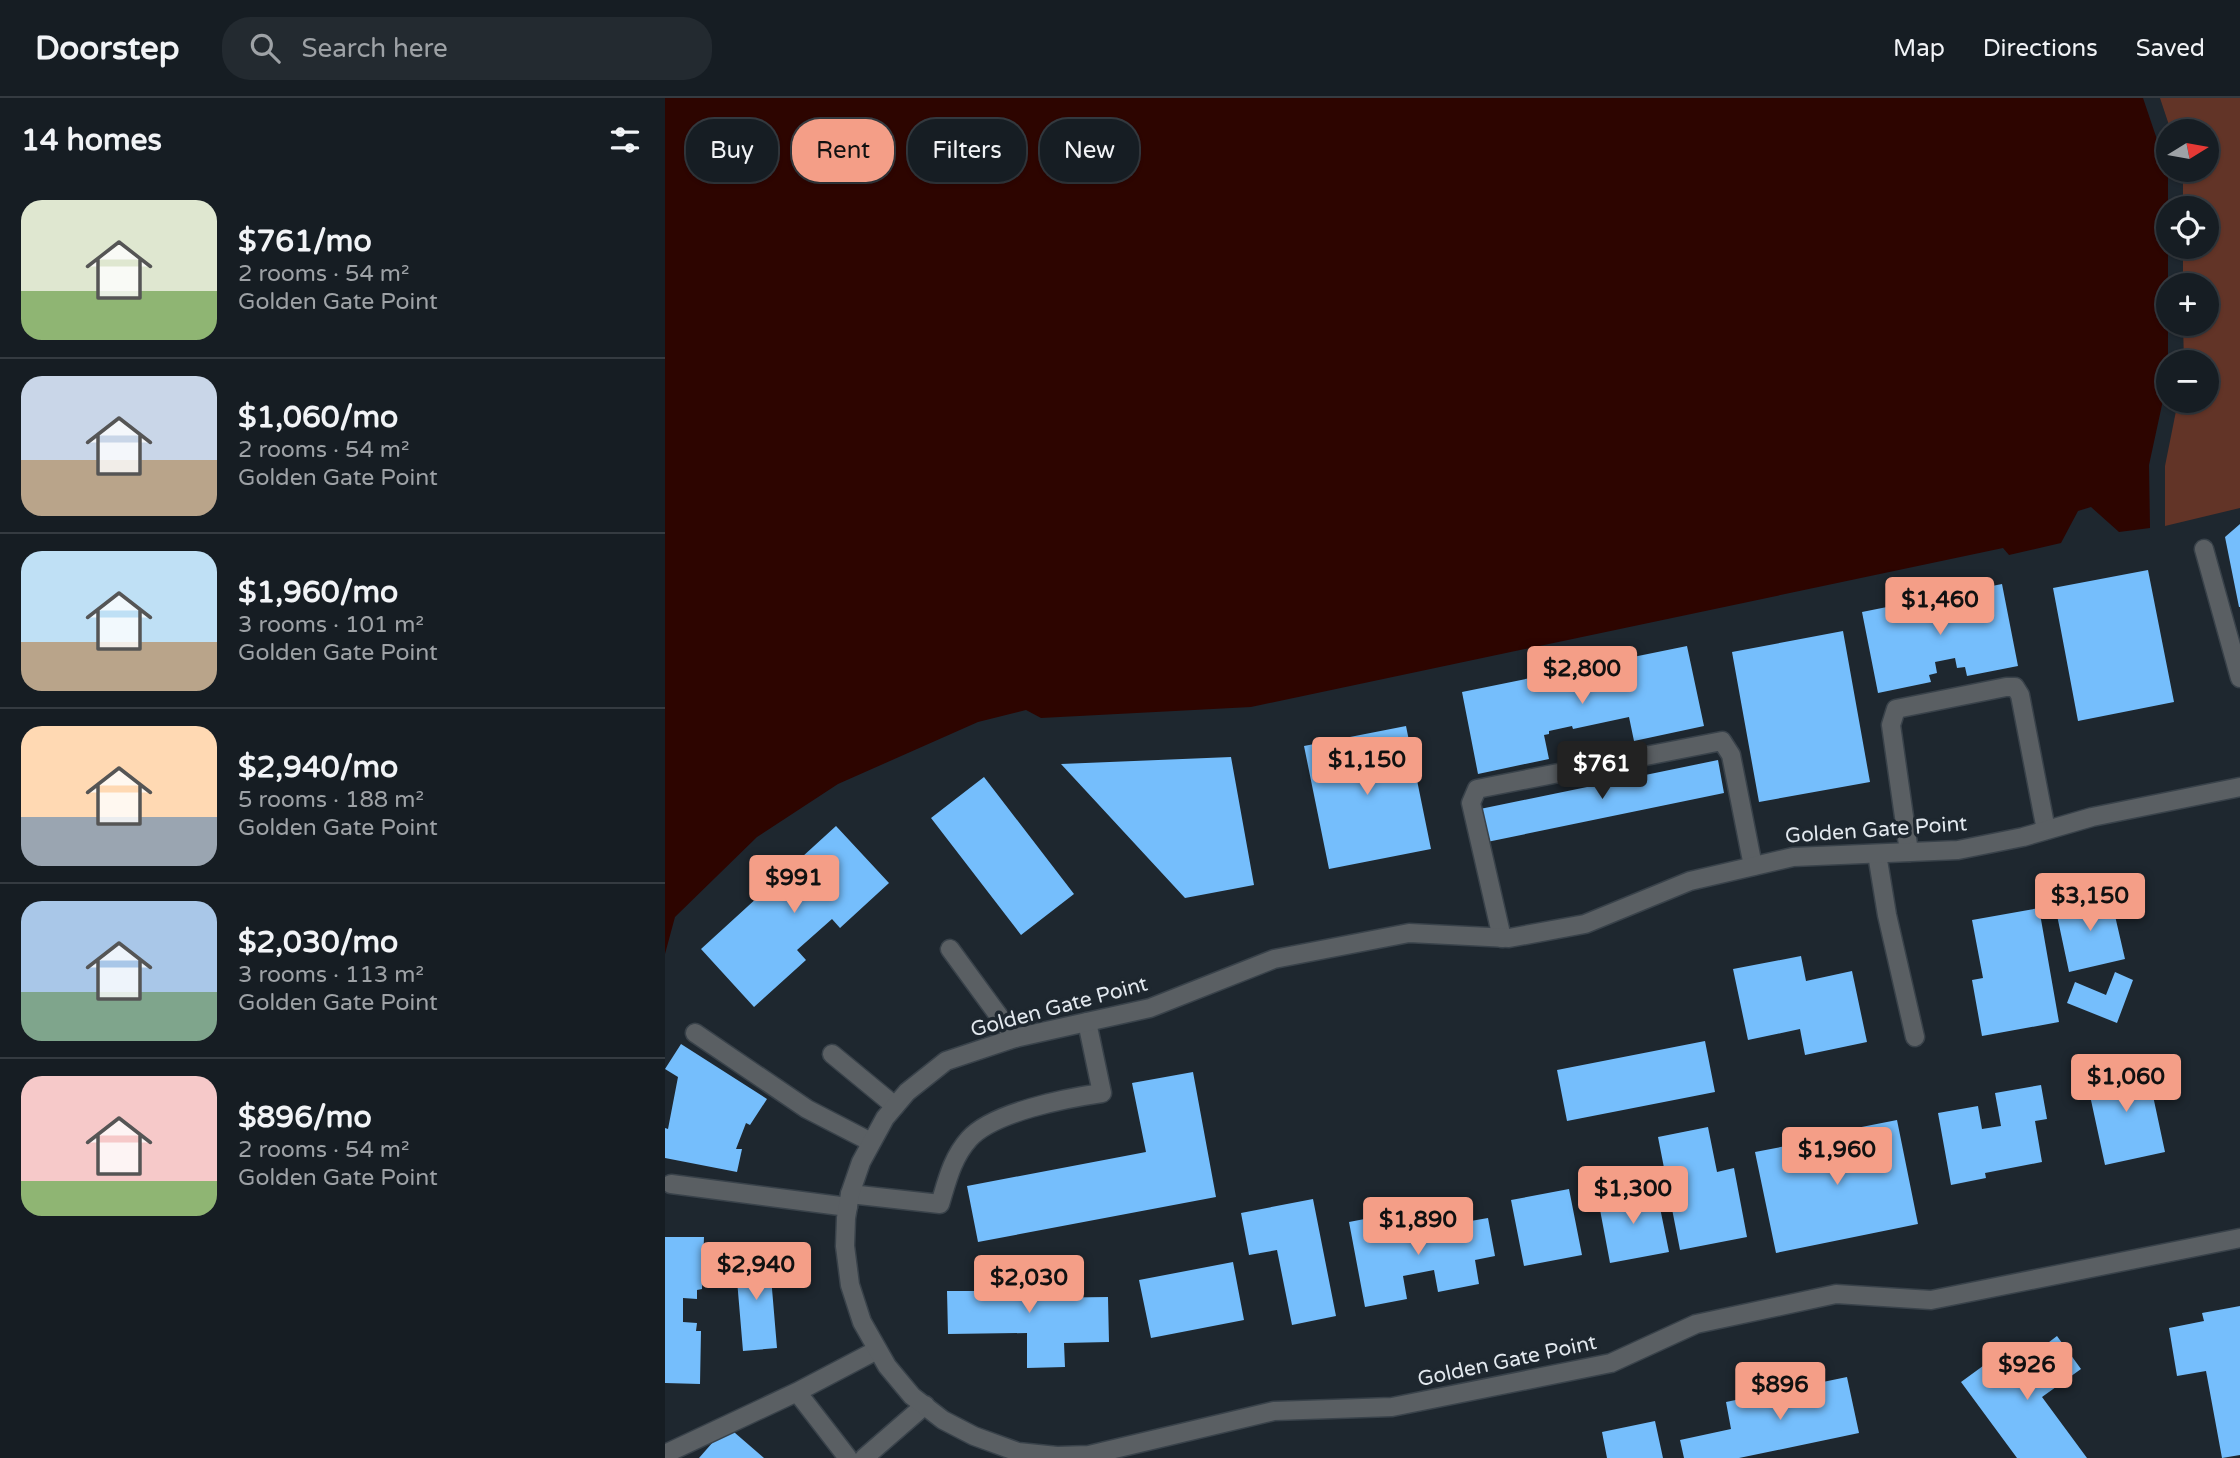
<!DOCTYPE html>
<meta charset="utf-8">
<style>
body{margin:0;font-family:"Varela Round",sans-serif;background:#232a30;color:#f1f3f6;height:100vh;display:flex;flex-direction:column;font-size:26px;white-space:nowrap}
*{box-sizing:border-box;margin:0}
p{font-size:23px;color:#9ea2a6}
.icon{flex:none;width:38px;height:38px;fill:none;stroke:currentColor;stroke-width:2;stroke-linecap:round;stroke-linejoin:round}
.map{position:relative;flex:1;overflow:hidden}
.details{display:flex;flex-direction:column;background:#161d23;width:665px}
.details>*{flex:none}
.guide{position:absolute;left:21px;top:21px;width:665px;height:63px;display:flex;gap:14px}
.needle{width:46px;rotate:79deg}
.buttons{position:absolute;left:1491px;top:21px;display:grid;gap:14px}
.buttons a{display:grid;place-items:center;width:63px;height:63px;border-radius:50%;background:#161d23;box-shadow:0 2px 5px #0004,0 0 0 2px #353b41;font-size:35px}
.price{position:absolute;translate:-50% -60px;padding:0 16px;border-radius:7px;background:#f49e87;color:#111;font-size:23px;line-height:46px;filter:drop-shadow(0 2px 4px #0008)}
.price::after{content:'';position:absolute;left:50%;top:42px;width:21px;height:16px;margin-left:-10px;background:inherit;clip-path:polygon(0 0,100% 0,50% 100%)}
.price.selected{background:#222;color:#fff}
ul{padding:0;list-style:none}
li{display:flex;align-items:center;gap:21px;height:175px;padding:0 21px}
li+li{border-top:2px solid #353b41}
li span{display:grid;place-items:center;flex:none;width:196px;height:140px;border-radius:21px;color:#555}
li>.icon{margin-inline-start:auto}
span .icon{width:84px;height:84px;fill:#fffc;stroke-width:1}
li b{font-size:30px}
h2{display:flex;justify-content:space-between;align-items:center;height:84px;padding:0 21px;font-size:30px}
.tag{padding:0 24px;border-radius:28px;background:#161d23;box-shadow:0 2px 5px #0004,0 0 0 2px #353b41;font-size:24px;line-height:63px}
.tag.selected{background:#f49e87;color:#111}
header{display:flex;align-items:center;gap:42px;box-sizing:border-box;height:98px;padding:0 35px;background:#161d23;border-bottom:2px solid #353b41}
header strong{font-size:33px}
nav{display:flex;gap:38px;margin-inline-start:auto;font-size:24px}
.search{width:490px;height:63px;background:#232a30;display:flex;align-items:center;gap:18px;box-sizing:border-box;padding:0 24px;border-radius:28px;color:#9ea2a6;font-size:26px}
main{display:flex;flex:1;min-height:0}
.map>svg:first-child{display:block}
.green{fill:#623427}
.water{fill:#2d0500}
.building{fill:#75befc}
.lines{fill:none;stroke-linecap:round;stroke-linejoin:round}
.lane-casing{stroke:#39424a;stroke-width:21}
.street-casing{stroke:#39424a;stroke-width:21}
.lane{stroke:#5a5f63;stroke-width:18}
.street{stroke:#5a5f63;stroke-width:18}
.labels{text-anchor:middle;dominant-baseline:central;stroke-width:7;stroke-linejoin:round;paint-order:stroke}
.street-label{font-size:21px;fill:#e2e8ee;stroke:#1e272f}
</style>
<header>
<strong>Doorstep</strong>
<div class="search"><svg class="icon" aria-label="search" viewBox="0 0 24 24"><circle cx="10" cy="10" r="6"/><path d="M15 15l6 6"/></svg>Search here</div>
<nav><a>Map</a><a>Directions</a><a>Saved</a></nav>
</header>
<main>
<section class="details">
<h2>14 homes<svg class="icon" aria-label="filters" viewBox="0 0 24 24"><path d="M4 7h16M4 17h16"/><circle cx="9" cy="7" r="2"/><circle cx="15" cy="17" r="2"/></svg></h2>
<ul>
<li><span style="background:linear-gradient(#dfe7d0 65%,#8fb573 0)"><svg class="icon" aria-label="home" viewBox="0 0 24 24"><path d="M3 11l9-7 9 7M6 9v11h12V9"/></svg></span><div><b>$761/mo</b><p>2 rooms · 54 m²</p><p>Golden Gate Point</p></div></li>
<li><span style="background:linear-gradient(#c9d6e8 60%,#b9a48a 0)"><svg class="icon" aria-label="home" viewBox="0 0 24 24"><path d="M3 11l9-7 9 7M6 9v11h12V9"/></svg></span><div><b>$1,060/mo</b><p>2 rooms · 54 m²</p><p>Golden Gate Point</p></div></li>
<li><span style="background:linear-gradient(#bfe0f5 65%,#b9a48a 0)"><svg class="icon" aria-label="home" viewBox="0 0 24 24"><path d="M3 11l9-7 9 7M6 9v11h12V9"/></svg></span><div><b>$1,960/mo</b><p>3 rooms · 101 m²</p><p>Golden Gate Point</p></div></li>
<li><span style="background:linear-gradient(#ffd9b3 65%,#9aa5b1 0)"><svg class="icon" aria-label="home" viewBox="0 0 24 24"><path d="M3 11l9-7 9 7M6 9v11h12V9"/></svg></span><div><b>$2,940/mo</b><p>5 rooms · 188 m²</p><p>Golden Gate Point</p></div></li>
<li><span style="background:linear-gradient(#a9c7e8 65%,#7fa58c 0)"><svg class="icon" aria-label="home" viewBox="0 0 24 24"><path d="M3 11l9-7 9 7M6 9v11h12V9"/></svg></span><div><b>$2,030/mo</b><p>3 rooms · 113 m²</p><p>Golden Gate Point</p></div></li>
<li><span style="background:linear-gradient(#f6c9c9 75%,#8fb573 0)"><svg class="icon" aria-label="home" viewBox="0 0 24 24"><path d="M3 11l9-7 9 7M6 9v11h12V9"/></svg></span><div><b>$896/mo</b><p>2 rooms · 54 m²</p><p>Golden Gate Point</p></div></li>
</ul>
</section>
<div class="map">
<svg width="1575" height="1360" viewBox="0 0 1575 1360">
<rect width="100%" height="100%" fill="#1e272f"/>
<path class="green" d="M1495,0H1575V410L1500,428V368L1513,303H1542V264H1519L1518,226H1542V187H1518V149H1542V110H1518V72H1542V33H1506Z"/>
<path class="water" d="M0,0H1478L1503,74V279L1484,367L1485,430L1454,434L1426,409L1413,413L1396,445L1344,457L1338,450L586,609L376,620L361,612L313,624L173,686L92,739L10,819L0,856Z"/>
<path class="building" d="M1575,426V509H1574L1560,439Z
M1483,472L1509,604L1413,623L1388,490Z
M1337,486L1353,568L1302,578L1300,569L1292,570L1290,560L1270,564L1272,575L1264,577L1266,584L1213,595L1197,514Z
M1178,533L1205,684L1094,704L1067,554Z
M1022,548L1039,628L969,643L964,619L908,631L907,628L884,633V636L879,637L884,661L813,676L797,594Z
M741,628L766,751L664,771L639,648Z
M566,659L589,787L520,800L396,666Z
M1053,662L1059,695L822,744L815,711Z
M319,679L409,796L356,837L266,720Z
M171,728L224,785L175,830L167,821L132,852L141,862L89,909L36,851Z
M1445,796L1460,861L1404,874L1390,808Z
M1374,810L1394,924L1317,938L1307,882L1318,880L1307,822Z
M1136,858L1141,883L1187,873L1202,944L1140,957L1135,931L1083,942L1068,871Z
M1450,874L1468,882L1452,925L1402,905L1410,884L1441,897Z
M1040,943L1050,994L902,1023L892,972Z
M16,946L102,1001L85,1027L81,1025L71,1051H77L72,1074L0,1060V1030L3,1031L13,979L0,971Z
M1481,965L1500,1054L1440,1067L1421,979Z
M528,974L551,1099L313,1144L302,1088L481,1054L467,985Z
M1376,987L1382,1021L1370,1023L1377,1064L1320,1075L1321,1080L1286,1087L1273,1015L1313,1008L1317,1031L1336,1028L1330,995Z
M1232,1022L1253,1126L1111,1155L1090,1054L1152,1042L1151,1038Z
M1043,1029L1052,1074L1069,1070L1082,1139L1015,1152L993,1039Z
M991,1090L1004,1154L945,1165L933,1101Z
M904,1091L917,1157L859,1168L846,1102Z
M648,1101L671,1218L627,1227L612,1152L584,1157L576,1115Z
M710,1119L713,1139L823,1120L830,1158L810,1162L814,1186L773,1194L769,1172L738,1178L742,1201L700,1209L684,1124Z
M0,1139H39L37,1191L32,1192V1201L18,1200V1224L32,1225L31,1233H36L35,1286L0,1285Z
M104,1155L112,1250L78,1253L70,1158Z
M366,1163V1200L443,1199L444,1244L399,1245L400,1269L362,1270V1235L283,1236L282,1193H327V1164Z
M568,1164L579,1222L486,1240L474,1182Z
M1575,1208V1357L1557,1360L1541,1273L1512,1278L1504,1230L1539,1223L1537,1215Z
M1392,1238L1416,1271L1377,1299L1422,1360H1352L1296,1284L1333,1257L1346,1273Z
M1182,1279L1194,1335L1074,1360H1019L1015,1342L1066,1331L1061,1304Z
M990,1323L998,1360H942L937,1334Z
M62,1328L99,1360H34Z"/>
<g class="lines">
<defs>
<path id="lane" d="M1539,451L1575,580
M1244,754L1226,627L1231,611L1341,589H1350L1355,597L1381,732
M1212,756L1222,817L1250,939
M837,840L806,705L812,691L1057,643L1066,657L1088,768
M285,851L350,940
M30,935L142,1011L206,1044
M167,956L230,1008
M6,1086L183,1109
M185,1096L275,1106C282,1083 287,1060 304,1041C328,1014 402,1000 437,995L422,924
M132,1294L183,1360
M0,1356L132,1294L212,1252
M199,1360L260,1307"/>
<path id="street" d="M1575,689L1427,719L1358,739L1293,752L1128,759L1025,783L920,826L844,840L744,835L609,861L485,910L350,940L281,963L242,994L220,1020L196,1064L185,1096L181,1120L180,1148L185,1187L197,1224L222,1268L247,1298L278,1322L309,1338L353,1354L392,1358L424,1357L609,1313L727,1309L946,1265L1031,1226L1171,1196L1266,1202L1575,1140"/>
</defs>
<use href="#lane" class="lane-casing"/>
<use href="#street" class="street-casing"/>
<use href="#lane" class="lane"/>
<use href="#street" class="street"/>
</g>
<g class="labels">
<g class="street-label">
<text transform="translate(1211 732) rotate(-4)">Golden Gate Point</text>
<text transform="translate(394 909) rotate(-15)">Golden Gate Point</text>
<text transform="translate(842 1263) rotate(-12)">Golden Gate Point</text>
</g>
</g>
</svg>
<div class="buttons">
<a><svg class="needle" viewBox="-14 -14 28 28"><path d="M0-13l5 13h-10z" fill="#e53935"/><path d="M0 13l5-13h-10z" fill="#9ea2a6"/></svg></a>
<a><svg class="icon" aria-label="locate" viewBox="0 0 24 24"><circle cx="12" cy="12" r="6"/><path d="M12 2v4M12 18v4M2 12h4M18 12h4"/></svg></a>
<a>+</a>
<a>−</a>
</div>
<b class="price" style="left:1275px;top:539px">$1,460</b>
<b class="price" style="left:917px;top:608px">$2,800</b>
<b class="price" style="left:702px;top:699px">$1,150</b>
<b class="price selected" style="left:937px;top:703px">$761</b>
<b class="price" style="left:129px;top:817px">$991</b>
<b class="price" style="left:1425px;top:835px">$3,150</b>
<b class="price" style="left:1461px;top:1016px">$1,060</b>
<b class="price" style="left:1172px;top:1089px">$1,960</b>
<b class="price" style="left:968px;top:1128px">$1,300</b>
<b class="price" style="left:753px;top:1159px">$1,890</b>
<b class="price" style="left:91px;top:1204px">$2,940</b>
<b class="price" style="left:364px;top:1217px">$2,030</b>
<b class="price" style="left:1362px;top:1304px">$926</b>
<b class="price" style="left:1115px;top:1324px">$896</b>
<div class="guide">
<a class="tag">Buy</a>
<a class="tag selected">Rent</a>
<a class="tag">Filters</a>
<a class="tag">New</a>
</div>
</div>
</main>
